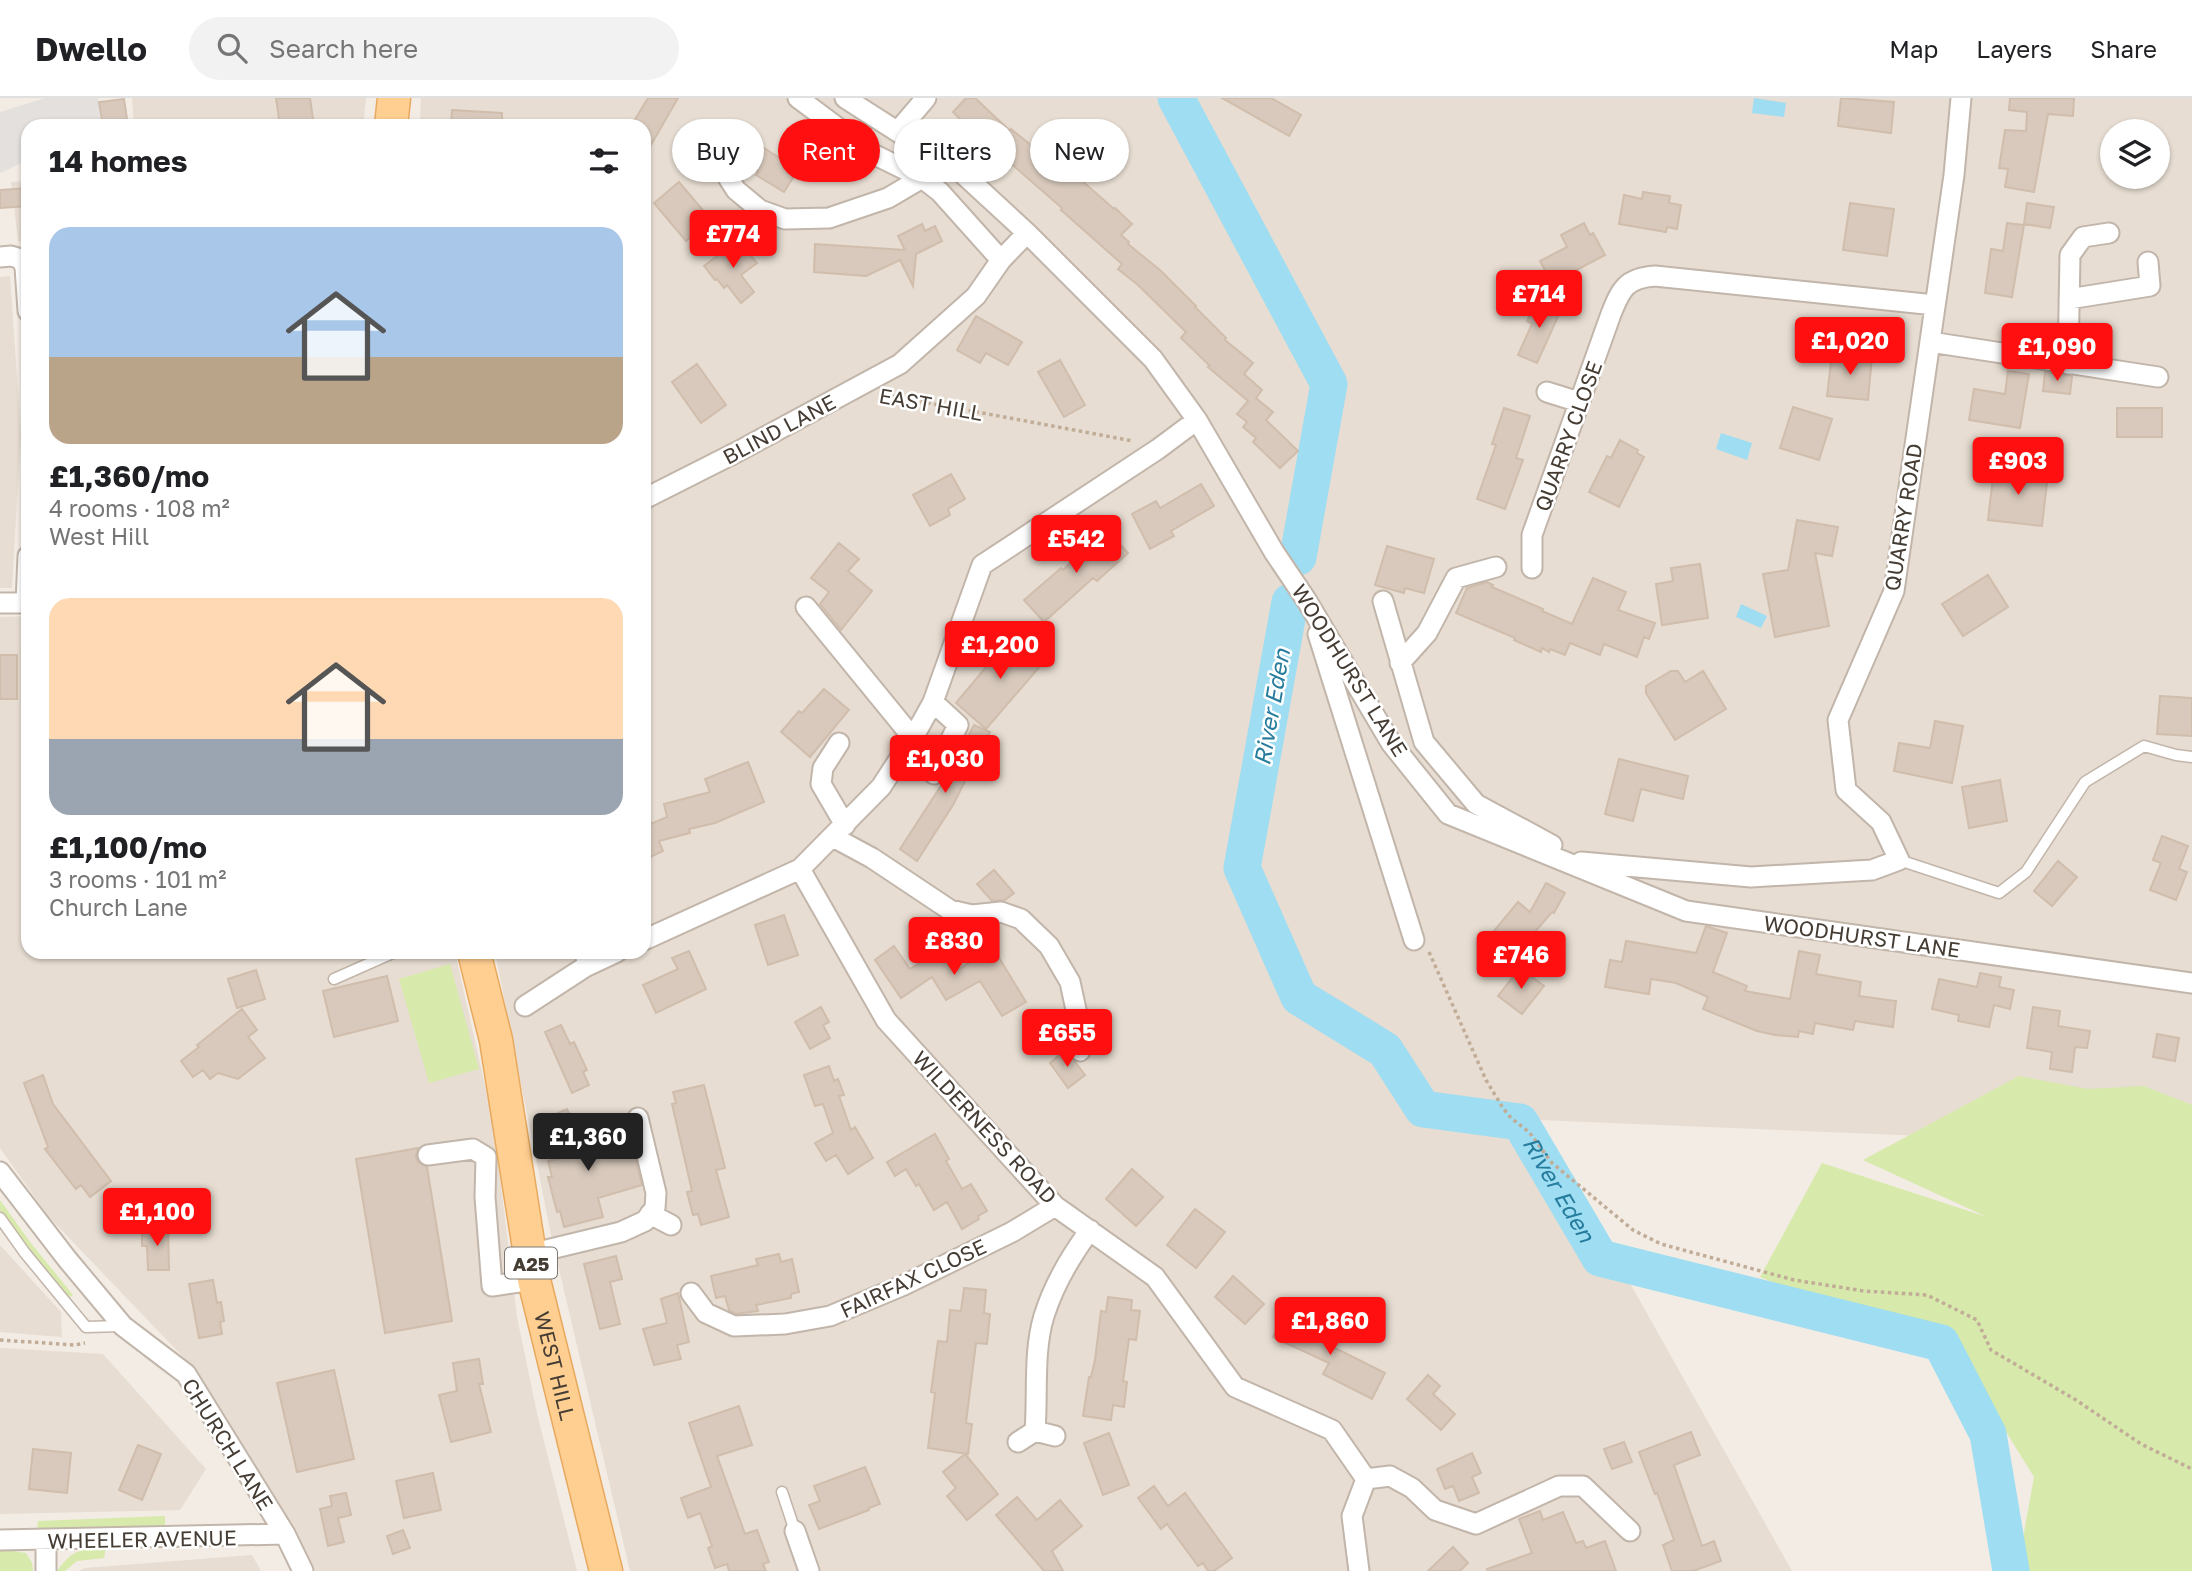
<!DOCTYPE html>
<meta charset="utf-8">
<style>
body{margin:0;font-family:"Golos Text",sans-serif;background:#f2f2f2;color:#202124;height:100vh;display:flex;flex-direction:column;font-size:26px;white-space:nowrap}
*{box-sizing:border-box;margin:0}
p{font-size:23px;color:#757577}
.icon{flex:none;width:38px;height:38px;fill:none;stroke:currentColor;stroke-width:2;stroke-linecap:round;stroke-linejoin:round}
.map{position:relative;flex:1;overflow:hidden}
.drawer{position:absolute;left:21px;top:21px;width:630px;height:840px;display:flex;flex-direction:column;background:#fff;border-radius:21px;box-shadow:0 2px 5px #0004}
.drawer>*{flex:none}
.top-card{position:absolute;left:672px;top:21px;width:665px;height:63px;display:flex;gap:14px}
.fabs{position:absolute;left:2100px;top:21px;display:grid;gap:14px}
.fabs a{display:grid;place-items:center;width:70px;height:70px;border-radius:50%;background:#fff;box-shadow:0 2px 5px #0004;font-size:35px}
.price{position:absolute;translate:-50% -60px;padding:0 16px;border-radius:7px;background:#ff0f10;color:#fff;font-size:23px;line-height:46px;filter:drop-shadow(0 2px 4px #0008)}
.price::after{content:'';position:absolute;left:50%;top:42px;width:21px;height:16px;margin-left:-10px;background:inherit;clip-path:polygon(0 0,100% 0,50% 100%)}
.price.on{background:#222;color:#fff}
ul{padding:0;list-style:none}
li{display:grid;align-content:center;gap:14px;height:371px;padding:0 28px}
li span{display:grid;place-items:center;height:217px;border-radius:21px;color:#555}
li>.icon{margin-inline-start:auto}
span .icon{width:126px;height:126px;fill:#fffc;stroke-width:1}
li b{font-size:30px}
h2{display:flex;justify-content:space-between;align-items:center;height:84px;padding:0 28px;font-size:30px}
.chip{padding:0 24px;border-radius:32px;background:#fff;box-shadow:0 2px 5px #0004;font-size:24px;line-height:63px}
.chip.on{background:#ff0f10;color:#fff}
header{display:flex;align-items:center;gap:42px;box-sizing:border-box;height:98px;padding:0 35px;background:#fff;border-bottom:2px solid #e0e0e0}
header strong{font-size:33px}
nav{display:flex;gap:38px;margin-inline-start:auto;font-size:24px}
.search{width:490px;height:63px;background:#f2f2f2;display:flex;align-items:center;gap:18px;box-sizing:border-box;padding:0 24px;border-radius:38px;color:#757577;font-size:26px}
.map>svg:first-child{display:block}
.residential{fill:#e7ddd2;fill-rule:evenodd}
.green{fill:#d7e9ab}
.parking{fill:#e3e0dd}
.water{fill:#9eddf2}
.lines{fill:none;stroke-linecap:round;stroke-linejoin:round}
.river{stroke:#9eddf2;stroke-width:37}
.building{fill:#d8c9bc;stroke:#d0bdac;stroke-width:2}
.service-casing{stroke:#c2b5aa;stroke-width:13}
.minor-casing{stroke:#c2b5aa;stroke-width:23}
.primary-casing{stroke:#e8a95e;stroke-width:35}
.path{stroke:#c1ac97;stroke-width:3.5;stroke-dasharray:3.5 3.5;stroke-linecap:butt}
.service{stroke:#fff;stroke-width:10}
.minor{stroke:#fff;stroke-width:19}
.primary{stroke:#ffcf91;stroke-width:32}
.labels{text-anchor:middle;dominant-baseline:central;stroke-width:5;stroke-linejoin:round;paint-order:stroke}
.shield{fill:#fff;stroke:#7d7671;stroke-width:2}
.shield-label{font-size:19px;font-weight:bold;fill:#453c34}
.street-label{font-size:21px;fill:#453c34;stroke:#fff}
.water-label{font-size:23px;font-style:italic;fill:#267c9c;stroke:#fff}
</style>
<header>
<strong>Dwello</strong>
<div class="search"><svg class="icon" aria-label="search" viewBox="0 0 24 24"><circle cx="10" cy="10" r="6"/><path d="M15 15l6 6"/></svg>Search here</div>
<nav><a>Map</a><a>Layers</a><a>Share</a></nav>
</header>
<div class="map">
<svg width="2192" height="1473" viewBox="0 0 2192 1473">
<rect width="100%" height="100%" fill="#f3ece4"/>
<path class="residential" d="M132,0H366L363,28H134Z
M421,0H2192V1049L1538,1022L1792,1473H630L551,1137L495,854H644V28H420ZM2112,33H2158V79H2112Z
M28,83V144L18,143L11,84Z
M10,178L21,336L12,490H0V179Z
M28,518V854H455L493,1023L517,1219L538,1320L577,1473H315L184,1260L48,1118L0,1050V519Z
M0,1147L61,1214L62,1239L0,1234Z
M0,1250L103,1256L206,1371L180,1412L0,1416Z
M252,1457L261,1473H78L85,1470Z"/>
<path class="green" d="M450,866L479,971L429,985L399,881Z
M2019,978L2088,991L2144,988L2192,1007V1473H2017L2034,1379L1963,1264L1760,1179L1822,1065L1987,1119L1863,1062Z
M0,1102L30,1144L73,1197L67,1201L0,1113Z
M165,1418V1428L37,1432L38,1423Z
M106,1450L104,1460L77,1463L65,1473H57C72,1452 80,1451 106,1450Z
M0,1451L26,1455L32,1465L33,1473H0Z"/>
<path class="parking" d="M45,0H98L101,28H28V82H23L22,65L0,75V14Z"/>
<path class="water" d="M1754,0L1786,5L1784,19L1752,15Z
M1721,335L1752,345L1747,362L1716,351Z
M1741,506L1767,518L1761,530L1736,519Z"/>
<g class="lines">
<g class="river">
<path d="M1176,0L1329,286L1298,459"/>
<path id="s1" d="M1290,504L1242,770L1299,899L1385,952L1423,1011L1520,1024L1600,1160L1941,1245L1988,1336L2011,1473"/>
</g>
</g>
<path class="building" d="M276,0H310L314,28H280Z
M648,0H678L644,59V28H631Z
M966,0H975L1010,33L1011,31L1059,70L1063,66L1114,111L1115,110L1132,126L1121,137L1129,144L1128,146L1161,173L1196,208L1195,209L1226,240L1225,242L1253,265L1244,276L1262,292L1256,300L1273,314L1266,322L1298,353L1280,370L1253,344L1256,340L1243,329L1247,324L1237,316L1248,303L1208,269L1210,268L1181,240L1186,234L1138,187L1118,171L1122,166L1061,112L1062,110L1008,63L1006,65L992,54L953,14Z
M1222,0H1271L1301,17L1289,38Z
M1841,0L1894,4L1891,35L1838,28Z
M2010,0H2074L2073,18L2048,16L2034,94L2005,89L2008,71L1999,70L2005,32L2026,33L2027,14L2009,12Z
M124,1L128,28H103L99,4Z
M452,12L502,15V28H451Z
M757,42L761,48L798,72L784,94L756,77L758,74L743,51Z
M679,84L711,122L686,143L654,105Z
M28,90V108L0,110V92Z
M1643,94L1670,98L1669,105L1681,107L1677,131L1667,129L1666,134L1619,126L1624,97L1642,101Z
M1850,105L1894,111L1887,158L1843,152Z
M2027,105L2054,109L2050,130L2024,126Z
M1584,125L1590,137L1593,135L1605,157L1552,185L1540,163L1567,149L1561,137Z
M2007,125L2024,127L2012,199L1985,195L1991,151L2003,153Z
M922,126L925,133L935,128L942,143L916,156L913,188L900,162L866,178L814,174L815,146L905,152L898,138Z
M738,142L757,165L741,177L754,194L741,205L727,187L724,190L717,181L715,182L704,168Z
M1537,201L1561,212L1537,265L1518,257L1532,226L1527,223Z
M976,218L1022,244L1008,267L986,255L980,265L957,252Z
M1832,255L1872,259L1868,302L1827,298Z
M1060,262L1085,307L1064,319L1038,274Z
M697,266L726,307L701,325L672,284Z
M2008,273L2029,276L2020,330L1969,322L1974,291L2005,296Z
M2045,274L2072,278L2070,296L2043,293Z
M1793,309L1832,321L1819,362L1780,350Z
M1504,310L1530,318L1516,360L1523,362L1505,411L1477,401L1496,347L1492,346Z
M2117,310H2162V339H2117Z
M1620,342L1638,352L1637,355L1644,359L1619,409L1589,394L1607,358L1611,360Z
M1994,370L2048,376L2042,428L1988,422Z
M951,376L965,401L948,411L950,417L930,428L913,397Z
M1201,386L1214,408L1171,433L1174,438L1150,451L1132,416L1156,403L1160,410Z
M1797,422L1838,429L1832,458L1815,455L1829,528L1775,539L1763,476L1788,472Z
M1106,431L1128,455L1097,483L1093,480L1044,524L1024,502L1061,470L1063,472Z
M839,445L859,461L848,473L872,493L841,532L820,506L829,494L811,480Z
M1387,448L1434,461L1424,495L1405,490L1404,495L1375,487Z
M1700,466L1708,520L1662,527L1656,486L1673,483L1671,470Z
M1988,477L2008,509L1963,538L1942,506Z
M1593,480L1626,494L1618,512L1655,525L1649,541L1644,539L1637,559L1604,546L1600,557L1570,545L1565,557L1550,551L1549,554L1542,550L1541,554L1514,542L1515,540L1456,515L1467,490L1487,484L1493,487L1492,489L1543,511L1542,513L1572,526Z
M1003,538L1024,557L1033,546L1048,559L986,631L956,605L987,568L981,562Z
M0,557H17V601H0Z
M1671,573H1678L1685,584L1703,573L1726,611L1675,642L1646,595V588Z
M824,591L849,612L810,659L781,634L799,613L802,615Z
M2160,598L2192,600V638L2157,636Z
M1935,623L1963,628L1952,685L1894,673L1899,645L1930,650Z
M974,627L990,634L953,707L917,763L900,751L944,683Z
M1619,661L1688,678L1683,701L1641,691L1633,723L1605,716Z
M748,664L764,704L715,725L689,731L690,735L659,743L663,753L644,762V711L651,726L667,719L664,706L710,694L705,681Z
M2000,682L2007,723L1969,730L1962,689Z
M2162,738L2188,748L2179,771L2187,774L2176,802L2150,792L2161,765L2153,762Z
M2058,763L2077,779L2052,808L2034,793Z
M994,772L1014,795L1005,802L992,803L977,786Z
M1546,785L1565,795L1554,815L1552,814L1515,857L1509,852L1511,849L1493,834L1518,804L1530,814Z
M784,817L798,857L768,867L755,827Z
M1706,828L1727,835L1713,874L1747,888L1745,893L1790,901L1799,853L1820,857L1816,876L1861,884L1859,898L1896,903L1893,929L1855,923L1853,932L1815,925L1813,936L1799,933L1798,939L1775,937L1757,933L1703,911L1708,899L1676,885L1651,881L1649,896L1605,889L1610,862L1622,864L1626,843L1696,855Z
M894,848L910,871L942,851L956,873L993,850L1026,904L1002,918L980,883L946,902L932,879L901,900L875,862Z
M689,853L706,891L656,915L643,887L678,871L672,860Z
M1520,870L1544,888L1522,916L1498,898Z
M256,872L265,901L237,910L228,881Z
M1980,875L2001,879L1999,889L2014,892L2010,911L1994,907L1989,929L1958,923L1959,917L1932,911L1939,881L1977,889Z
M387,878L398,923L334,939L323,893Z
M821,909L829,924L823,927L830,940L810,951L795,924Z
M2033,909L2060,913L2058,928L2090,933L2087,950L2075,949L2072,974L2050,971L2052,954L2027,950Z
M242,911L257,932L248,939L265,960L238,981L218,975L210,981L203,972L193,979L181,963L199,949L197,947Z
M561,927L570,946L574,944L587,972L583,974L589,987L572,995L545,934Z
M2157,936L2179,940L2175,963L2153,959Z
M1066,952L1085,977L1068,990L1050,965Z
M829,968L834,983L838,981L844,997L839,998L851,1032L855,1029L873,1060L848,1076L836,1057L826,1063L815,1045L833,1035L823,1006L815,1008L804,977Z
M43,977L53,1006L111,1083L90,1099L81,1087L76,1091L45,1051L48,1049L24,985Z
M704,987L725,1070L716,1072L729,1119L701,1127L698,1116L693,1117L687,1094L692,1093L672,1006L676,1005L673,994Z
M567,1011L587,1053L631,1042L642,1087L598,1100L603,1119L564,1129L560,1113L557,1114L548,1079H552L548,1063L568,1058L549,1019Z
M935,1036L949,1061L946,1063L962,1091L971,1086L987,1113L978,1118L979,1121L962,1131L947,1104L934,1112L919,1086L916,1088L906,1071L895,1078L887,1064Z
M418,1050L416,1058L418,1064L427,1069L452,1223L385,1235L356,1061Z
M1132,1071L1163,1099L1136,1128L1106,1101Z
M1195,1111L1225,1134L1196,1170L1167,1147Z
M168,1129L169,1172H148L147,1148H142V1130Z
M779,1156L781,1164L792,1161L799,1194L791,1196V1200L756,1207L758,1213L736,1216L729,1212L725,1198L716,1200L711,1178L758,1167L756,1161Z
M616,1158L622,1181L610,1184L620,1226L600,1231L584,1166Z
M1233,1178L1264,1206L1245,1226L1215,1199Z
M213,1182L217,1205L221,1204L224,1223L220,1224L222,1236L199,1240L189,1186Z
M964,1190L986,1192L984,1215L990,1216L987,1246L976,1245L966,1325L972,1326L968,1356L928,1350L935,1295L931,1294L938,1243L947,1244L950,1212L961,1213Z
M678,1195L689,1244L677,1247L681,1261L654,1267L643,1231L667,1225L661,1201Z
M1108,1199L1132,1202L1131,1212L1140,1213L1136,1242L1129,1241L1123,1283L1127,1284L1124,1309L1113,1307L1111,1322L1083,1318L1089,1279H1091L1095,1262L1101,1213L1106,1214Z
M1284,1216L1329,1237L1325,1245L1385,1275L1372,1301L1323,1276L1329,1265L1273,1239Z
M479,1261L483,1286H479L491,1334L451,1344L439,1297L457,1293L453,1265Z
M334,1272L354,1361L297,1374L277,1285Z
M1428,1277L1440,1288L1433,1296L1455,1316L1441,1332L1407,1301Z
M739,1308L752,1347L717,1358L745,1436L757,1432L769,1464L763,1466L766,1473H729L727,1466L715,1470L708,1450L712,1448L700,1415L688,1420L681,1400L711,1389L689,1325Z
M1691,1334L1700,1357L1674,1367L1702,1448L1714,1443L1721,1463L1693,1473H1672L1663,1447L1674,1442L1657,1395L1655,1396L1639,1354Z
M1109,1335L1129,1387L1103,1397L1084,1345Z
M1624,1344L1632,1364L1612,1371L1604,1351Z
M138,1347L161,1356L142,1402L119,1392Z
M33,1351L71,1355L67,1395L29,1391Z
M1472,1355L1481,1375L1472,1379L1479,1395L1459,1403L1453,1388L1445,1391L1437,1371Z
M965,1356L998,1396L967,1422L947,1398L956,1390L943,1374Z
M865,1369L880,1406L869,1410V1412L819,1431L809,1407L820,1403L814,1388Z
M433,1375L441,1412L404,1420L396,1383Z
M1154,1388L1168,1408L1185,1395L1232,1460L1214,1473H1208L1203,1465L1198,1468L1167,1426L1161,1431L1138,1400Z
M346,1395L351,1417L338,1420L344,1444L328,1448L320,1411L332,1408L330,1398Z
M1017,1399L1037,1422L1060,1402L1082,1428L1052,1453L1063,1473H1044L996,1417Z
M1540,1413L1543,1422L1563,1414L1576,1445L1583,1443L1586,1450L1605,1443L1616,1473H1488L1487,1471L1532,1455L1519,1421Z
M403,1432L410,1450L393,1456L387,1438Z
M1453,1449L1468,1465L1460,1473H1428Z"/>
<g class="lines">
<defs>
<path id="service" d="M1899,762L1999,795L2026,774L2085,684L2144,648L2176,657L2192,659
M579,854L585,869
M334,881L395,854
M0,1120L25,1155L86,1229L122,1228
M782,1394L795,1433"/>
<path id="minor" d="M798,0L873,56L922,80
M845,0L962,75L1027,135L1153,261L1197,322L1274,454L1307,503L1391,645L1448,716L1686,813L2192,885
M898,33L926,0
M708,48L736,92L760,112L785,121L829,120L888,100L922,80L940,94L1001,162
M0,159L11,158L21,161L25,169L28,213
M2069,201L2150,188L2148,164
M1930,244L2158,279
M2068,266L2070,157L2083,139L2109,135
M1547,294L1579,304
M644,401L737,354L900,266L976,198L1001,162L1027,135
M1532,470V437L1611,216C1621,191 1626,180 1655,178L1935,207
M1383,503L1424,644L1476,706L1552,747
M0,505H28
M26,505L28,458
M806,509L913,640
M1318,536L1414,842
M1400,565L1427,535L1456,480L1496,469
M933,604L958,627L934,676
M839,645L823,670L821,686L845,727
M833,739L872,760L950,812L972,817L1001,814L1021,821L1049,848L1070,884L1078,921L1080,953
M1581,764L1751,779L1872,772L1899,762L1881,724L1846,692L1838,622L1894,493L1954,77L1961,0
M800,771L886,922L1055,1108L1155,1179L1235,1289L1332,1332L1366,1381
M644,842L800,771L881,689L913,640L933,604L982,467L1158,351L1197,322
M525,908L585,869L617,854
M428,1057L473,1051L486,1059L485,1099L492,1188L534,1182
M0,1074L67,1161L123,1228L186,1276L285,1436L303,1473
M650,1116L671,1127
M530,1156L621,1134L645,1123L655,1110L656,1095L638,1020
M691,1195L706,1215L734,1228L785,1226L830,1218L904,1187L1012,1134L1055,1108
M1035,1333L1055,1338
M1018,1344L1035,1333C1038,1296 1033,1254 1044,1218C1054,1186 1070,1159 1090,1132
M1366,1381L1390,1378L1412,1390L1435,1412L1476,1426L1559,1388H1583L1630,1433
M795,1433L809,1473
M0,1442L285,1436
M46,1443V1473
M1359,1473L1352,1418L1366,1381"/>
<g id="primary">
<path d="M391,28L394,0"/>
<path id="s2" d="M474,854L496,942L534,1182L606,1473"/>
</g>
</defs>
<use href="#service" class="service-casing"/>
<use href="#minor" class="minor-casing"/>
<use href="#primary" class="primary-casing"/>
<path class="path" d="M886,297L1133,343
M1429,854L1486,982L1503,1010L1511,1020L1529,1034L1552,1065L1633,1132L1661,1146L1794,1182L1864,1193L1927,1197L1977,1222L1991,1252L2076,1302L2141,1346L2192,1371
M0,1242L75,1247L85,1245"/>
<use href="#service" class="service"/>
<use href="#minor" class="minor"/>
<use href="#primary" class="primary"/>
</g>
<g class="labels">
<rect class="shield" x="505" y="1149.5" width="52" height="31" rx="5"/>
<g class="shield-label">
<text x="531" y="1165">A25</text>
</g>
<g class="street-label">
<text transform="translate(931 306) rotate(10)">EAST HILL</text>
<text transform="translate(779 331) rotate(-28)">BLIND LANE</text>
<text transform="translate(1568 338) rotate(-70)">QUARRY CLOSE</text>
<text transform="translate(1903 419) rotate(-81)">QUARRY ROAD</text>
<text transform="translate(1350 572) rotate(58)">WOODHURST LANE</text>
<text transform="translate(1862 838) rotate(8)">WOODHURST LANE</text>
<text transform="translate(985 1029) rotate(47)">WILDERNESS ROAD</text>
<text transform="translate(913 1180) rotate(-25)">FAIRFAX CLOSE</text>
<text stroke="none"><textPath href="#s2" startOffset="422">WEST HILL</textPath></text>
<text transform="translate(228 1346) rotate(58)">CHURCH LANE</text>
<text transform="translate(142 1441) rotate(-1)">WHEELER AVENUE</text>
</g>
<g class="water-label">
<text transform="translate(1271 609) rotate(-80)">River Eden</text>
<text stroke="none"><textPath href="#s1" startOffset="758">River Eden</textPath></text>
</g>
</g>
</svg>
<div class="fabs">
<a><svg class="icon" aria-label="layers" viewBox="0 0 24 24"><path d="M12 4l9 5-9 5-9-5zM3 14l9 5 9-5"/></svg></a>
</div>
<b class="price" style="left:733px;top:172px">£774</b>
<b class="price" style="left:1539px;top:232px">£714</b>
<b class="price" style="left:1850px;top:279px">£1,020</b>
<b class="price" style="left:2057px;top:285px">£1,090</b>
<b class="price" style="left:2018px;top:399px">£903</b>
<b class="price" style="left:1076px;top:477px">£542</b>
<b class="price" style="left:1000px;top:583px">£1,200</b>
<b class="price" style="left:945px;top:697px">£1,030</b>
<b class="price" style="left:954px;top:879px">£830</b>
<b class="price" style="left:1521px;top:893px">£746</b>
<b class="price" style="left:1067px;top:971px">£655</b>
<b class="price on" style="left:588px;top:1075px">£1,360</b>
<b class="price" style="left:157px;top:1150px">£1,100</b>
<b class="price" style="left:1330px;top:1259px">£1,860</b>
<div class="top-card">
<a class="chip">Buy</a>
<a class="chip on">Rent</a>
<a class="chip">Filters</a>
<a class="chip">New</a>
</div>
<section class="drawer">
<h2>14 homes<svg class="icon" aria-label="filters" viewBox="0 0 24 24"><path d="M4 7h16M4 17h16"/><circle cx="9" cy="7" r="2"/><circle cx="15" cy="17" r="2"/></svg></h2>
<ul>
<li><span style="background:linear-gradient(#a9c7e8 60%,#b9a48a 0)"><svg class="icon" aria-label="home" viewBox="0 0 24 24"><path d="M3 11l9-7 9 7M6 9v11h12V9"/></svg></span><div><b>£1,360/mo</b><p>4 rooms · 108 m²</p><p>West Hill</p></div></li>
<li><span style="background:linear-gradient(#ffd9b3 65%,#9aa5b1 0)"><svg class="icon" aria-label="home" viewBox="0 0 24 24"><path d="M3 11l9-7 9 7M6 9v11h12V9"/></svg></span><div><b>£1,100/mo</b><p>3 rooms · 101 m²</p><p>Church Lane</p></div></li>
</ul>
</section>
</div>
